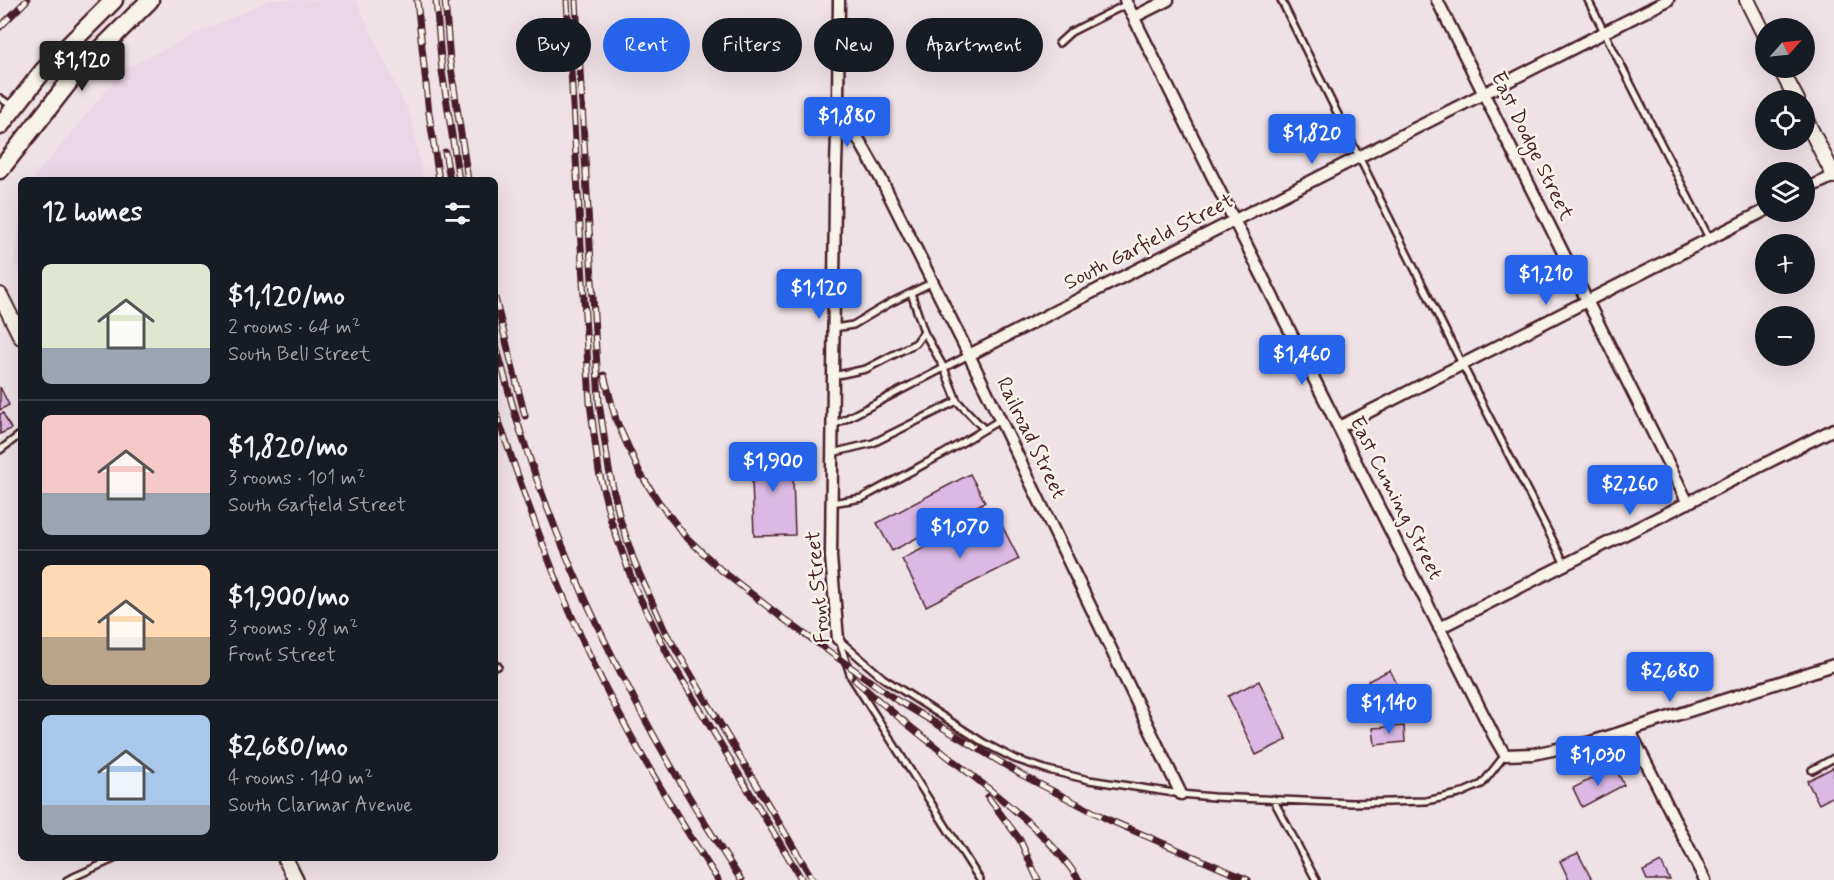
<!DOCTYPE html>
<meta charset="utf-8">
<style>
body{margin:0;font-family:Mynerve,sans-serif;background:#242831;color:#f1f3f6;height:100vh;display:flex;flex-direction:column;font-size:22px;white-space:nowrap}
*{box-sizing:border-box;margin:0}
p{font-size:20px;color:#9ea1a6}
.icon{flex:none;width:33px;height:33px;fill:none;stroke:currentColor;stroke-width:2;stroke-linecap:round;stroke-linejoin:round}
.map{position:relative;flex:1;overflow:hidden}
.side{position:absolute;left:18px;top:177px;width:480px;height:684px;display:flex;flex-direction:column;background:#171b24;border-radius:9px;box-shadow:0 6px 24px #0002}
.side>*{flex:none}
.hud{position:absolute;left:516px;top:18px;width:570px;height:54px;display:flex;gap:12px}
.needle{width:39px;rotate:63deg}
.buttons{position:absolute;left:1755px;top:18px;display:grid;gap:12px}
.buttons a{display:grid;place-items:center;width:60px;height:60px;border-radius:50%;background:#171b24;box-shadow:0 6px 24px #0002;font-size:30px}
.price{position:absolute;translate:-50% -51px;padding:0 14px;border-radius:6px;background:#2563eb;color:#fff;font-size:20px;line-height:39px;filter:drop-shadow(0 2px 3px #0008)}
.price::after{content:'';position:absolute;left:50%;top:36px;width:18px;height:14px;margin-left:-9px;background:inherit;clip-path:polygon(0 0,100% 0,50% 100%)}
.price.current{background:#222;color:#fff}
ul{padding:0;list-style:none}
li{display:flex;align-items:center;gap:18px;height:150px;padding:0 24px}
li+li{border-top:2px solid #363941}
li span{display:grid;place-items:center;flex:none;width:168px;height:120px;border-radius:9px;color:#555}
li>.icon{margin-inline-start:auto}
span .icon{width:72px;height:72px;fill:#fffc;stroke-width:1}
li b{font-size:26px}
h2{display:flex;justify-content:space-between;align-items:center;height:72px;padding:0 24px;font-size:26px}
.chip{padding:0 21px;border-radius:27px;background:#171b24;box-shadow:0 6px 24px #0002;font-size:21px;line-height:54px}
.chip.current{background:#2563eb;color:#fff}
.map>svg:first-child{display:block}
.built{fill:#e9d6e6}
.building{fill:#dcb9e4;stroke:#4a1f2b;stroke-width:1.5}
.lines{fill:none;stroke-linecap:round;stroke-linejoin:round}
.service-casing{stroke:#4a1f2b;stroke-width:10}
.minor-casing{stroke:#4a1f2b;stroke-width:15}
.tertiary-casing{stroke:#4a1f2b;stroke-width:18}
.secondary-casing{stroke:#4a1f2b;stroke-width:21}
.service{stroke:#f7f3e8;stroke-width:5}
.minor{stroke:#f7f3e8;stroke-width:10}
.tertiary{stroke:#f7f3e8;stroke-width:14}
.secondary{stroke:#f7f3e8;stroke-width:16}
.rail-casing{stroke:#4a1f2b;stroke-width:7}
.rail{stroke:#f7f3e8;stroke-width:4.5;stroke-dasharray:14;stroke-linecap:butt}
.labels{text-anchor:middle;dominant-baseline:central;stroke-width:5;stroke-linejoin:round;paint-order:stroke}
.street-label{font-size:21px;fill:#4a1f2b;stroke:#f7f3e8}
</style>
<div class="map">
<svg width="1834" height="880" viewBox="0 0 1834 880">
<rect width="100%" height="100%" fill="#efe2e7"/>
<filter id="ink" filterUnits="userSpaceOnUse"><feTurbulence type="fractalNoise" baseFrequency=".0167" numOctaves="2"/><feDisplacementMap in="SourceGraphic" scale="12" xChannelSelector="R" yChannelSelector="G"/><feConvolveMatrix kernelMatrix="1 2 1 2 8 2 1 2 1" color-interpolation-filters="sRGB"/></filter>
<g filter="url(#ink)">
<path class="built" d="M269,0H356L411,117L423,180H32L125,68Z
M21,211V276L14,262Z"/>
<path class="building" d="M0,387L9,405L0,410Z
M3,413L11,429L0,434V414Z
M792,450L795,535L754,536L751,451Z
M970,474L985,502L892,551L877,523Z
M995,512L1019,559L926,606L902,559Z
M1390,670L1399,688L1377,698L1368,681Z
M1259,681L1287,740L1256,755L1228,696Z
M1404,726L1405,742L1375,745L1373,728Z
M1615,767L1624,785L1582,807L1573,788Z
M1834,767V796L1819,804L1807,781Z
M1578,853L1592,880H1569L1560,861Z
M1661,862L1670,880H1647L1643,871Z"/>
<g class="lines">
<defs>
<path id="service" d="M1281,0L1462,364L1565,564
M1588,0L1709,238
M1059,43L1071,32L1127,4
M0,98L12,106
M834,328L853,325L890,303L933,282
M833,376L866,369L916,343L924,332L911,293
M957,401L984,429
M832,426L969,355
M0,450L21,434
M832,453L873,443L957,401L944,368L924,332
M832,503L862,498L943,454L1000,420
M838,639L883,678L984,743L1015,759L1048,770L1089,780L1181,794L1213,797L1352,803L1426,801L1459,794L1482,784L1505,755
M839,640L851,677L980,880
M495,667L498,666
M1812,770L1834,758
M1273,799L1316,880
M67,880L116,858"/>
<path id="minor" d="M1125,0L1234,220L1494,736L1505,755L1533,754L1591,742L1834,665
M1437,0L1688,503
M1134,17L1168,0
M838,103L881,179L969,355L1181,794
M1804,190L1834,176
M969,355L1668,0
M1339,427L1766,210
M1439,628L1834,429
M838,639L831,557L835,197L838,103L839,0
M1630,731L1705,880"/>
<path id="tertiary" d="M1747,0L1766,38
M1780,68L1797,100
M1804,116L1834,176
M0,295L21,337
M285,858L296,880"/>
<path id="secondary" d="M0,126L43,71L114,0
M0,170L73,77L150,0"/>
</defs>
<use href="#service" class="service-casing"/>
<use href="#minor" class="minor-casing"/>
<use href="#tertiary" class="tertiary-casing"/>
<use href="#secondary" class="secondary-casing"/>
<use href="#service" class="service"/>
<use href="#minor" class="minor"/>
<use href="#tertiary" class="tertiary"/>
<use href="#secondary" class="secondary"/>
<defs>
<path id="rail" d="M417,0L429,113L439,180
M436,0L442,71L459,180
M445,0L450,61L468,180
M567,0L590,403L599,472L611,521L635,588L671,661L802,880
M576,0L599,402L609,470L620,519L635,564L665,631L813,880
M0,27L27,0
M445,152L450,180
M495,298L525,416
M495,342C504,372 511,403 521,433C572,591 650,741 741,880
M604,375L616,420L640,473L658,501L685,536L721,570L781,617L895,699L1022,775L1109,820L1248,880
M495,410C522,487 548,565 582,639C620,723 668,803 718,880
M854,679C897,718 944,753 989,789C1023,817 1055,843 1079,880
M988,797L1020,840L1038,880"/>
</defs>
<use href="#rail" class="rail-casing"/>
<use href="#rail" class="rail"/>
</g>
</g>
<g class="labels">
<g class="street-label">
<text transform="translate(1532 146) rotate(64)">East Dodge Street</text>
<text transform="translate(1149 242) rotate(-27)">South Garfield Street</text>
<text transform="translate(1031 438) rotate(64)">Railroad Street</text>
<text transform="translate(1396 498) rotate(63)">East Cuming Street</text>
<text transform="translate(818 587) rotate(-95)">Front Street</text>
</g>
</g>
</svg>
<div class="buttons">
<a><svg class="needle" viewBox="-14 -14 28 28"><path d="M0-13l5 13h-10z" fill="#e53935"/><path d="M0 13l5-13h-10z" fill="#9ea1a6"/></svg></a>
<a><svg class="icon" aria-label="locate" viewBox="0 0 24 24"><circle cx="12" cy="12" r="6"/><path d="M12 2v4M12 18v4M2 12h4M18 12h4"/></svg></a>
<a><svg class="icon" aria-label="layers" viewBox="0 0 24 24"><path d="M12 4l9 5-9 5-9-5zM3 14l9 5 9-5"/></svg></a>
<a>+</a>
<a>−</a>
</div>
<b class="price current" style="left:82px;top:92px">$1,120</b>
<b class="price" style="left:847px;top:148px">$1,880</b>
<b class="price" style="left:1312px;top:165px">$1,820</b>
<b class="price" style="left:1546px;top:306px">$1,210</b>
<b class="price" style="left:819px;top:320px">$1,120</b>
<b class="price" style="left:1302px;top:386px">$1,460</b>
<b class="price" style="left:773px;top:493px">$1,900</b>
<b class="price" style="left:1630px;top:516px">$2,260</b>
<b class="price" style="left:960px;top:559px">$1,070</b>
<b class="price" style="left:1670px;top:703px">$2,680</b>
<b class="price" style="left:1389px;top:735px">$1,140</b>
<b class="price" style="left:1598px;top:787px">$1,030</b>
<div class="hud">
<a class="chip">Buy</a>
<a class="chip current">Rent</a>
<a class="chip">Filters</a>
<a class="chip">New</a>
<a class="chip">Apartment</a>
</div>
<section class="side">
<h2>12 homes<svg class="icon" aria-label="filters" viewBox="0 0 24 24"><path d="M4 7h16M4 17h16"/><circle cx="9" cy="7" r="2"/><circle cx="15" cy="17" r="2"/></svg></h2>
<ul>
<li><span style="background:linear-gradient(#dfe7d0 70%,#9aa5b1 0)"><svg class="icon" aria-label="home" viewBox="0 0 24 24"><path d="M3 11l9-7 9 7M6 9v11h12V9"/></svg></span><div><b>$1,120/mo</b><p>2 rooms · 64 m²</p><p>South Bell Street</p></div></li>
<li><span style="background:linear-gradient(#f6c9c9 65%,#9aa5b1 0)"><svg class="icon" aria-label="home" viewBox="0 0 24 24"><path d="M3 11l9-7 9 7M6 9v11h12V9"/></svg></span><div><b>$1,820/mo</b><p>3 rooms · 101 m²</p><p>South Garfield Street</p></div></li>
<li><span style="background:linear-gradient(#ffd9b3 60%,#b9a48a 0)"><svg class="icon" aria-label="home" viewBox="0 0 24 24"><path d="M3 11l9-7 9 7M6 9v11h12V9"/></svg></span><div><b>$1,900/mo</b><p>3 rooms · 98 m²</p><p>Front Street</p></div></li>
<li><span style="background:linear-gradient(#a9c7e8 75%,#9aa5b1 0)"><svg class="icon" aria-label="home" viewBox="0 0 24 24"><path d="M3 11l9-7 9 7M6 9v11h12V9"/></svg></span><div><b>$2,680/mo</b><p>4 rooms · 140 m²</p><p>South Clarmar Avenue</p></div></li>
</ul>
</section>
</div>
